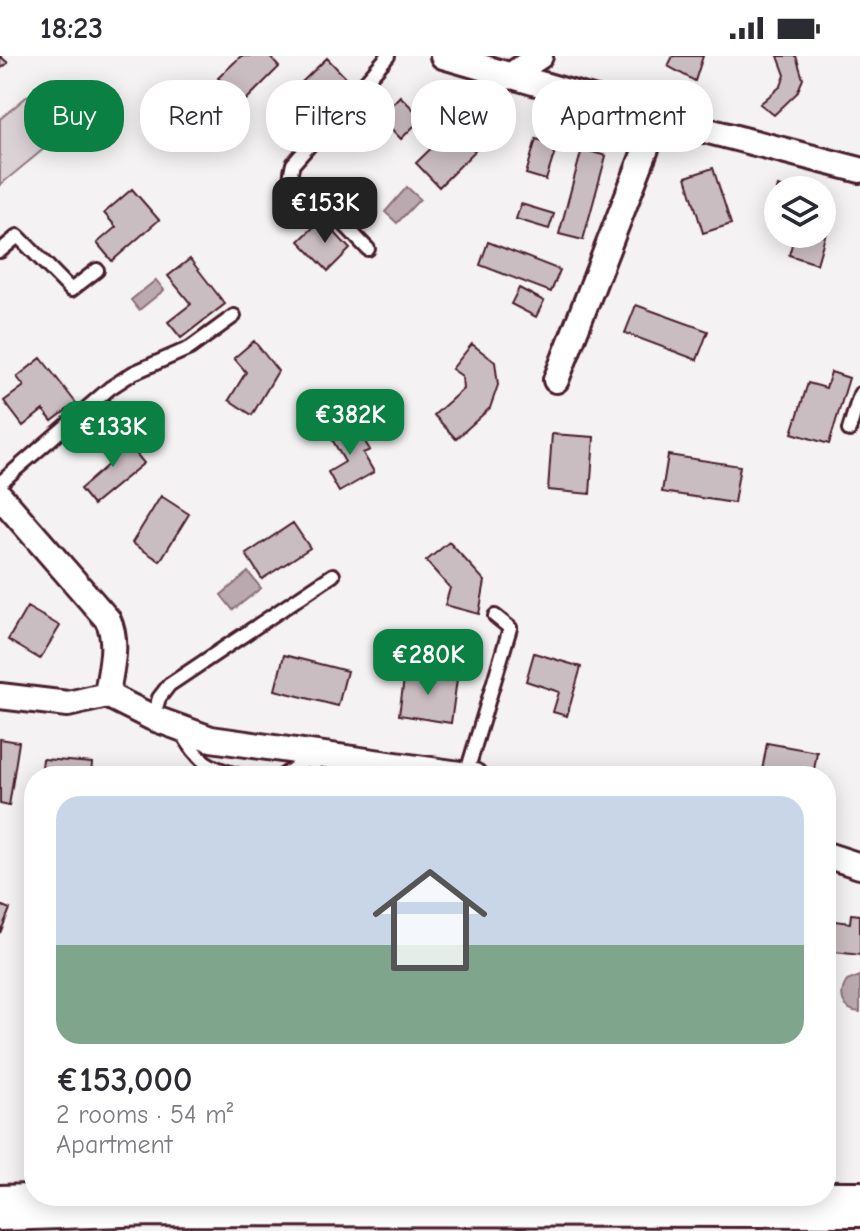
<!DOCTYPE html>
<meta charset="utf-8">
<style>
body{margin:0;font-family:"Comic Neue",sans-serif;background:#f7f7f7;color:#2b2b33;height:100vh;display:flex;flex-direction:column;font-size:30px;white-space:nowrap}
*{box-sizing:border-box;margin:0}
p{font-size:26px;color:#7c7c81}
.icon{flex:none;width:44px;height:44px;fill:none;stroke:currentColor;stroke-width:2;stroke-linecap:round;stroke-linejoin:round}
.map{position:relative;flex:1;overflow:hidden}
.details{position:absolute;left:24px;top:710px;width:812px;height:440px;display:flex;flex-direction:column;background:#fff;border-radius:32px;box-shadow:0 4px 20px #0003}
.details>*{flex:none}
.banner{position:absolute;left:24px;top:24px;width:812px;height:72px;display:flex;gap:16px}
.tools{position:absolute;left:764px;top:120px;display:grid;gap:16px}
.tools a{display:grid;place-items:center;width:72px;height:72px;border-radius:50%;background:#fff;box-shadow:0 4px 20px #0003;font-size:40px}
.price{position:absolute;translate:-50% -68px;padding:0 18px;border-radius:16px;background:#0b8043;color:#fff;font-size:26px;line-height:52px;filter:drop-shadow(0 2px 4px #0008)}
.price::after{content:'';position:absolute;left:50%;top:48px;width:24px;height:18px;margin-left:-12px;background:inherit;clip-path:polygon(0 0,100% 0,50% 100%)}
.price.active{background:#222;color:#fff}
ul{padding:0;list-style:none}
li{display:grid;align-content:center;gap:16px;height:424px;padding:0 32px}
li+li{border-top:2px solid #e1e1e2}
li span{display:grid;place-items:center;height:248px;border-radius:24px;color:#555}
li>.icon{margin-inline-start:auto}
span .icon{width:144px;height:144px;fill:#fffc;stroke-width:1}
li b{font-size:34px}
.tag{padding:0 28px;border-radius:32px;background:#fff;box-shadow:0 4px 20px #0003;font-size:28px;line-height:72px}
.tag.active{background:#0b8043;color:#fff}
.status{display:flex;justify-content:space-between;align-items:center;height:56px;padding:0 40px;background:#fff;direction:ltr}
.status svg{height:22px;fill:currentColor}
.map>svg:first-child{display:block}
.green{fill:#dbd2d5;stroke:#927880;stroke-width:2}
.water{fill:#baa9ae;stroke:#8d727a;stroke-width:2}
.building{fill:#cabdc1;stroke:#4a1f2b;stroke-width:2}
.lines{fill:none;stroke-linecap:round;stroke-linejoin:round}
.lane-casing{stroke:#4a1f2b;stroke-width:18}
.street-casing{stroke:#4a1f2b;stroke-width:30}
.highway-casing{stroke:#4a1f2b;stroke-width:50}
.lane{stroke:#fff;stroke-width:12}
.street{stroke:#fff;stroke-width:24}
.highway{stroke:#fff;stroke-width:44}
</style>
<div class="status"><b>18:23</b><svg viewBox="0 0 49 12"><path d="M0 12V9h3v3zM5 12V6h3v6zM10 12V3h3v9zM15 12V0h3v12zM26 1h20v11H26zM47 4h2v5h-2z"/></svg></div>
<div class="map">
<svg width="860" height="1175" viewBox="0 0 860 1175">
<rect width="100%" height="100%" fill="#f4f2f2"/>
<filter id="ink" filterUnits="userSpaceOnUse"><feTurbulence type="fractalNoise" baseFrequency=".0125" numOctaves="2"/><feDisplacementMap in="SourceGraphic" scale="16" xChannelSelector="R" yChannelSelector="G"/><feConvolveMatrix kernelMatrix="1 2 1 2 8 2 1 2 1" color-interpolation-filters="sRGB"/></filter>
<g filter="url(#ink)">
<path class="green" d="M30,38L63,77L0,129V63Z"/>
<path class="water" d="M407,131L420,143L397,167L385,156Z
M156,224L164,234L139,254L131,244Z
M248,516L261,532L233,554L221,539Z
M860,920V956C842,955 838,938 847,925Z"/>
<path class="building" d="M0,0L8,7L0,13Z
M241,0H269L279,11L243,47L218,22Z
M673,0H703L695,25L668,10Z
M778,0H796L803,23L797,37L774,59L760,48L781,30L785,19Z
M327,2L345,21L294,70L276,51Z
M400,40L422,62L401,83L380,61Z
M452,72L475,95L439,131L416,107Z
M536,83L557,89L546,124L526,118Z
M582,93L606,100L583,184L559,178Z
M713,112L731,168L703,177L686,121Z
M778,130L790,134H778V169L768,166Z
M132,133L159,164L112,205L97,187L116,171L104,157Z
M521,148L554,158L549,173L516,163Z
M822,156L831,159L817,208L789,199L795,178H822Z
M322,163L350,193L328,215L299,185Z
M488,186L560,214L551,236L480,209Z
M190,203L225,248L181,282L168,266L191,248L168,220Z
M519,232L544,245L536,261L511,248Z
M636,249L708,275L697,304L625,277Z
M254,285L278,315L252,359L229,344L246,316L234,302Z
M472,288L495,306L498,329L490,352L456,383L434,359L463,333L462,320L452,313Z
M41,302L76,347L52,365L43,354L23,370L4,345L24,330L17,321Z
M831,316L849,322L829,388L792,377L808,327L826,332Z
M352,364L370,394L363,397L374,416L339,436L328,416L345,406L329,378Z
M119,377L144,407L93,449L80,433L110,407L99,394Z
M552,378L594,381L590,438L548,434Z
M668,399L740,410L734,447L662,436Z
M161,440L189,458L160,505L132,487Z
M293,467L310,492L262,523L246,498Z
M449,486L485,525L479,558L445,549L450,532L426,505Z
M27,551L60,570L40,603L8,584Z
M534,597L581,611L567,660L553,656L559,636L526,625Z
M284,599L347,615L338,650L275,634Z
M405,616L457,623L451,667L399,659Z
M0,683L19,686L9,750L0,748Z
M767,687L817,696L813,720H788L762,715Z
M43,703L92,707L91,720H41Z
M0,849L10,853L0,877Z
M851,858L860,859V899L826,895V864L850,867Z"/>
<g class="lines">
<defs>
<path id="lane" d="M368,193C357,183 337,158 325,152C321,150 316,151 312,150C292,142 287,126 293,108L388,0
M0,195L18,180L71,234L97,214
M849,374L860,338
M0,427L110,332L133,317L190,292L234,260
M153,662L159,642L169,629L333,519
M182,676C198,706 208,711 240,720
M466,719L510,572L495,560
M282,720L313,700
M312,720L316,698"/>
<path id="street" d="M443,0L658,62L860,114
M508,21L540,0
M556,324L658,62
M0,440L108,564C119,588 110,614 107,639
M0,640L68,648L107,639L153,662L211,683L474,720
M826,799L860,810"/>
<path id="highway" d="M0,1152L152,1147L860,1148"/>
</defs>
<use href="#lane" class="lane-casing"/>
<use href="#street" class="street-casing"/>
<use href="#highway" class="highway-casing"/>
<use href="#lane" class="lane"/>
<use href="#street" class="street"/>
<use href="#highway" class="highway"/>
</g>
</g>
</svg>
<div class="tools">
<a><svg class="icon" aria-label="layers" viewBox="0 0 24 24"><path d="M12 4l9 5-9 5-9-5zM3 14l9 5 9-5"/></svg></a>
</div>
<b class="price active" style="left:325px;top:189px">€153K</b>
<b class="price" style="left:350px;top:401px">€382K</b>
<b class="price" style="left:113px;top:413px">€133K</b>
<b class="price" style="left:428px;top:641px">€280K</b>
<div class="banner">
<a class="tag active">Buy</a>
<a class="tag">Rent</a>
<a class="tag">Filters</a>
<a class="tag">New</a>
<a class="tag">Apartment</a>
</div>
<section class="details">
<ul>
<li><span style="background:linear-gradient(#c9d6e8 60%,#7fa58c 0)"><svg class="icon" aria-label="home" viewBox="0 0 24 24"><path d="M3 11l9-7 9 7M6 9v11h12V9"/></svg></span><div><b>€153,000</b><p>2 rooms · 54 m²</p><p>Apartment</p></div></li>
</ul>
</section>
</div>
